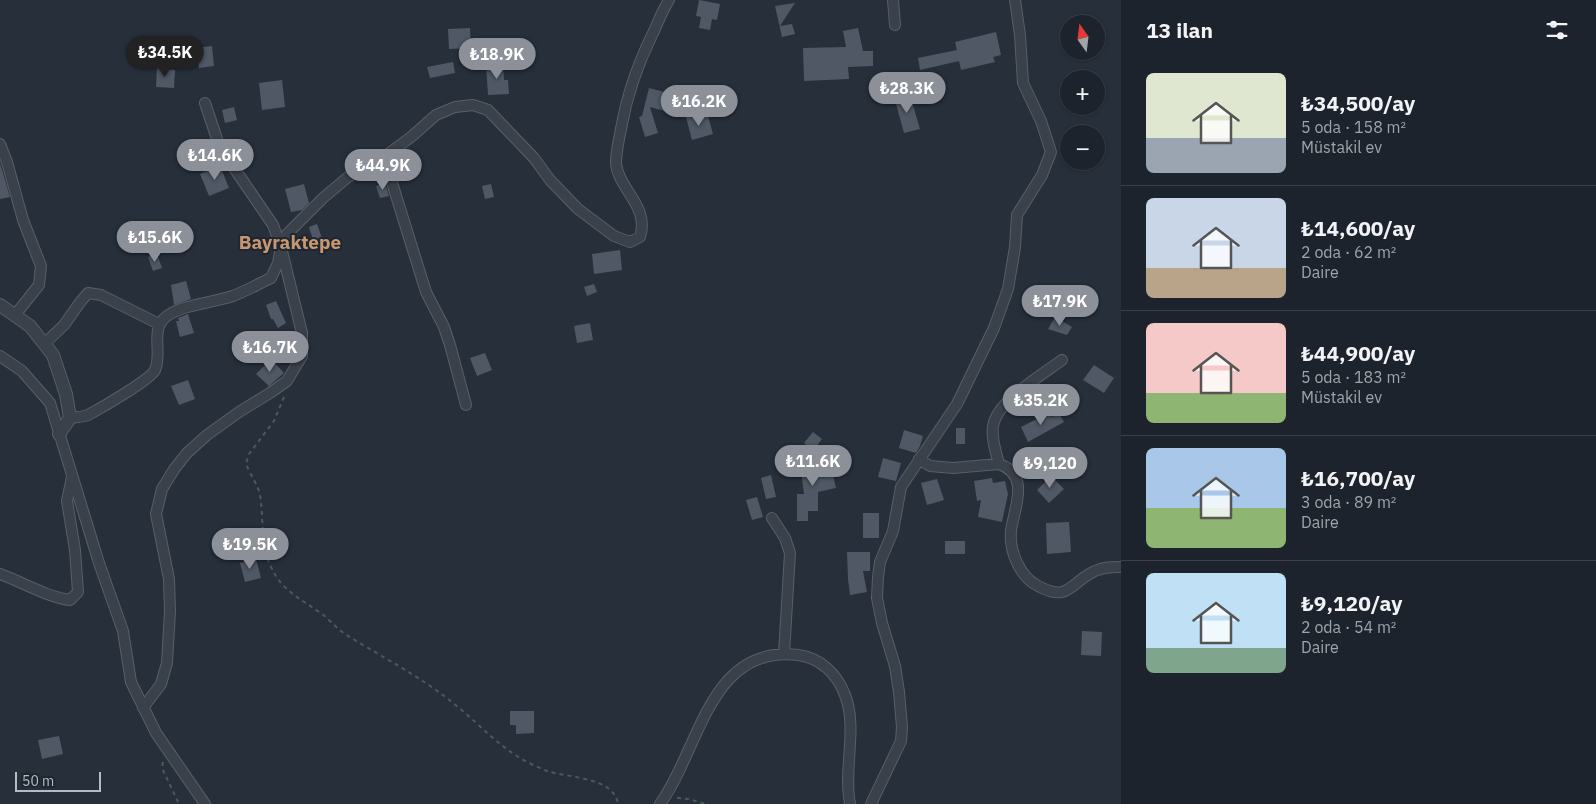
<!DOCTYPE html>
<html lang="tr">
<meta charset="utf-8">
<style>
body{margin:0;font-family:"IBM Plex Sans",sans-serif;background:#2a2f38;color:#f1f3f6;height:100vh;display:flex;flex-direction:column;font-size:19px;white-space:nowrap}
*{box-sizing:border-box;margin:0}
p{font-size:16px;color:#a0a4a9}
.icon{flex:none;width:28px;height:28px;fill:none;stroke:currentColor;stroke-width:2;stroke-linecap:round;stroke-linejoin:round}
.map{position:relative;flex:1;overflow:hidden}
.side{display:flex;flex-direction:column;background:#1d232c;width:475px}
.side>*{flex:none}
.needle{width:32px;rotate:346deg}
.buttons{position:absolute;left:1060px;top:15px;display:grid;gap:10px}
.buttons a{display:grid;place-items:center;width:45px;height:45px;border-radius:50%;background:#1d232c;box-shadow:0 1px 4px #0004,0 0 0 1px #3b4048;font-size:25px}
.scale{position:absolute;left:15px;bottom:12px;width:86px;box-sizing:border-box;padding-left:5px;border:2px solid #b6bcc6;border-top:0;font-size:14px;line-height:18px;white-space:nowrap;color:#b6bcc6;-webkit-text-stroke:4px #1f262f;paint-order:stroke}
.price{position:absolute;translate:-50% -42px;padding:0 11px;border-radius:18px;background:#8c9099;color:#fff;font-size:16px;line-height:32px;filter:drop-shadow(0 1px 2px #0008)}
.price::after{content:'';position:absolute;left:50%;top:30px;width:15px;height:11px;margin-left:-8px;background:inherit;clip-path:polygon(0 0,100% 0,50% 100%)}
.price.selected{background:#222;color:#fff}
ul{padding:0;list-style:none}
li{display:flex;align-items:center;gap:15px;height:125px;padding:0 25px}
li+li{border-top:1px solid #3b4048}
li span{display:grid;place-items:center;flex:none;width:140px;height:100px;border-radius:8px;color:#555}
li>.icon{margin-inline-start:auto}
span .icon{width:60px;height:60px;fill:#fffc;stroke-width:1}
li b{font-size:21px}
h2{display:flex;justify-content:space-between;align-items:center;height:60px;padding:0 25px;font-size:21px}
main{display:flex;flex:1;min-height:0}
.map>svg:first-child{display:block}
.building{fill:#505865}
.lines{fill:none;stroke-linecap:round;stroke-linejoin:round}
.minor-casing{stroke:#585f68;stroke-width:12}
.tertiary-casing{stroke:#585f68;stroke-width:14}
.path{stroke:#4a5a5c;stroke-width:2;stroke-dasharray:4 4;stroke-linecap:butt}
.minor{stroke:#3a414a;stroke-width:10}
.tertiary{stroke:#3a414a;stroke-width:12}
.labels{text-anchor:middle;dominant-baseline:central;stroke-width:4;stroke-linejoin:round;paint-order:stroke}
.quarter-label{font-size:19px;font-weight:bold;fill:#c69770;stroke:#1f262f}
</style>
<main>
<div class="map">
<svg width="1121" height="804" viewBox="0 0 1121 804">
<rect width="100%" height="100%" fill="#272f3a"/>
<path class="building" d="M699,0L720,4L717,20L712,19L710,30L699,28L701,17L696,16Z
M795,3L780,26L792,24L795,34L782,37L775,6Z
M470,28L471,48L449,49L448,29Z
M858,28L863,51H873V66L848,67L849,79L804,81L803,48L846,47L843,31Z
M996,32L1001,55L993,57L995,62L961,70L959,61L920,70L918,58L957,50L955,42Z
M212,46L214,66L199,68L197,50L203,49V47Z
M453,62L455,73L430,78L427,67Z
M503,64L504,80H508L509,94L488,95L486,65Z
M157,68L175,70L174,88L156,87Z
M282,80L285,107L262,110L259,83Z
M649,88L672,94L668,112L650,107L658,133L645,137L639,117L642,116Z
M910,95L920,129L904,133L895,100Z
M234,107L237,120L225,123L222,110Z
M695,115L696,119L708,116L713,134L692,140L686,117Z
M0,163L10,197L0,199Z
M220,166L229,188L209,196L200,174Z
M385,183L389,196L380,198L376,186Z
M304,184L309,203L302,210L291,212L285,189Z
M491,184L494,197L485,199L482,186Z
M317,224L324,244L315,246L309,227Z
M620,250L622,270L594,274L592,254Z
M157,254L162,268L153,271L148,257Z
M186,281L191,299L174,305L171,285Z
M594,284L597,292L587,296L584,287Z
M276,301L286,323L278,328L273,319H271L266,305Z
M188,314L194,333L180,337L176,321H179L178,318Z
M1055,317L1072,327L1067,335L1048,329Z
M590,323L593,340L577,343L574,326Z
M485,353L492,370L477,376L470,358Z
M271,359L284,373L269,386L256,374Z
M1094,365L1114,378L1104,393L1083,380Z
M188,380L195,399L179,405L171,386Z
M1049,413L1052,417L1059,413L1064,422L1028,442L1021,427Z
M956,428H965V444H956Z
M904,430L923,436L920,446L916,453L899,448Z
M813,432L822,439L813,451L804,443Z
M883,458L901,463L896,481L878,477Z
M817,460L818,469L831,466L836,488L818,492V511H808V521H797V494H804L800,462Z
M771,475L776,497L766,499L761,478Z
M1051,476L1064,489L1049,503L1037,490Z
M992,478L993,483L1005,481L1008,494L1002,522L978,517L981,500L977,501L974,481Z
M937,479L944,500L927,505L921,483Z
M757,497L763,517L752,520L746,500Z
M863,513H879V538H863Z
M1069,522L1071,552L1047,554L1046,523Z
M945,541H965V554H945Z
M847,552H870V571H863L867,592L850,595L848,579Z
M256,559L261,578L245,582L240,563Z
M1082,631L1102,632L1101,656L1081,655Z
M510,711H534V733L516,734V725H510Z
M59,736L63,754L42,759L38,740Z"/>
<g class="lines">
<defs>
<path id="minor" d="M893,0L895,25
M0,144L7,162L23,220L41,266L39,285L15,315
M384,157L426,292L444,327L450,345L466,405
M44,344L64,325L81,301L88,293L101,295L159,324
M0,356L22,371L50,403L99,563L123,631L131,682L156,733L205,804
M70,418C76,417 83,417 88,415C101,408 150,380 155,370C163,352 149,329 167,316C182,305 215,302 233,296C246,291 258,284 271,278L278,263L281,247L287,234L323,198L348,177L384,157L411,137L436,115L455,107L473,105L488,110L534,158L550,180L578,209L614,236L630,242L640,237C650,206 618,189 616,163C616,152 619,139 621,129C627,94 637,66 652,35C658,23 662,11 669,0
M919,459L930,466L953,468L999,464C1031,475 1014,508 1011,531C1009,551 1020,577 1038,586C1070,603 1070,582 1095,571C1103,567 1112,567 1121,567
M999,464C996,452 991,438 993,426C997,401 1042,375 1062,360
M772,518L785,538L790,553L784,654
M0,574C22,582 47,597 70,600L78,592L75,550L67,501L72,477
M143,708L161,684L167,663L170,611L169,579L156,514L162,489L175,468L187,453L207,435L239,412L270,393L287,381L302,356V333L281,247L273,225L234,168L218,142L205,103
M660,804C700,749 709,644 798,655C821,658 837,674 845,695C858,728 843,769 850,804
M871,804L901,741L902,727L899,692L895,666L882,623L877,598L878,577L880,562L893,531L901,487L957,404L994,328L1008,289L1015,247L1017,215L1042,175L1051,152L1041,121L1023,83L1020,35L1015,0"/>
<path id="tertiary" d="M0,305L30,326L53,355L66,394L70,418L59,434"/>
</defs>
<use href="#minor" class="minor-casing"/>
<use href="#tertiary" class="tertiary-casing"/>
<path class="path" d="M284,397L274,421L249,454L246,464C250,474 258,485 260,495C264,520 260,546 272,569C283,592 303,600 322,614C330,620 336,628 345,634C380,656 420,676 453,703C475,720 493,741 517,756C526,762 537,767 547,771C569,778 614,777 618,804
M163,762L162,768L179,804
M677,798L689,799L705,804"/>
<use href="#minor" class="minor"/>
<use href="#tertiary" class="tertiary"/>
</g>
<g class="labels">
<g class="quarter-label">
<text x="290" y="242">Bayraktepe</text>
</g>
</g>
</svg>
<div class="buttons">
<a><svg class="needle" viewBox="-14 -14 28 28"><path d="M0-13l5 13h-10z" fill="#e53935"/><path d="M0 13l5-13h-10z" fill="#a0a4a9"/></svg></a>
<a>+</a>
<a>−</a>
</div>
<div class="scale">50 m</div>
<b class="price selected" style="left:165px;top:78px">₺34.5K</b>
<b class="price" style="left:497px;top:80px">₺18.9K</b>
<b class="price" style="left:907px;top:114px">₺28.3K</b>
<b class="price" style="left:699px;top:127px">₺16.2K</b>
<b class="price" style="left:215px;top:181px">₺14.6K</b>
<b class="price" style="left:383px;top:191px">₺44.9K</b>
<b class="price" style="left:155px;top:263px">₺15.6K</b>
<b class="price" style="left:1060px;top:327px">₺17.9K</b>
<b class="price" style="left:270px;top:373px">₺16.7K</b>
<b class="price" style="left:1041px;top:426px">₺35.2K</b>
<b class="price" style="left:813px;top:487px">₺11.6K</b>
<b class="price" style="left:1050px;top:489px">₺9,120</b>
<b class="price" style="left:250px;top:570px">₺19.5K</b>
</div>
<section class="side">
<h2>13 ilan<svg class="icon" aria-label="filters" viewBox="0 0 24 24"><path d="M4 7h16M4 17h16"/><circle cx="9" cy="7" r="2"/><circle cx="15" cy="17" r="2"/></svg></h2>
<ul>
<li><span style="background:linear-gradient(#dfe7d0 65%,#9aa5b1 0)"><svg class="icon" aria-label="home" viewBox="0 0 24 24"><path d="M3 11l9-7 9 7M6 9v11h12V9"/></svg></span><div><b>₺34,500/ay</b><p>5 oda · 158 m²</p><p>Müstakil ev</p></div></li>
<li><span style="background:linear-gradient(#c9d6e8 70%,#b9a48a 0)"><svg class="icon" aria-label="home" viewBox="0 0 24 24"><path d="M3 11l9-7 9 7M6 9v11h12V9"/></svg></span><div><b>₺14,600/ay</b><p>2 oda · 62 m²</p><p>Daire</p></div></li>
<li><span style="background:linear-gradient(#f6c9c9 70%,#8fb573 0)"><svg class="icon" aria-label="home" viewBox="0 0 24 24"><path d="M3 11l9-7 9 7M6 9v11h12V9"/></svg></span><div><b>₺44,900/ay</b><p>5 oda · 183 m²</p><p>Müstakil ev</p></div></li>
<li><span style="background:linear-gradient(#a9c7e8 60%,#8fb573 0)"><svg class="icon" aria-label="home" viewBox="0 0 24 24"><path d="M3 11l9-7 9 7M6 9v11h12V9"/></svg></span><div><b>₺16,700/ay</b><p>3 oda · 89 m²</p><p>Daire</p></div></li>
<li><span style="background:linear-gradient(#bfe0f5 75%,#7fa58c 0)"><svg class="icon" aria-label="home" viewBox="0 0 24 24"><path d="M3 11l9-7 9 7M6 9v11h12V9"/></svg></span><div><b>₺9,120/ay</b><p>2 oda · 54 m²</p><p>Daire</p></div></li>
</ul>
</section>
</main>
